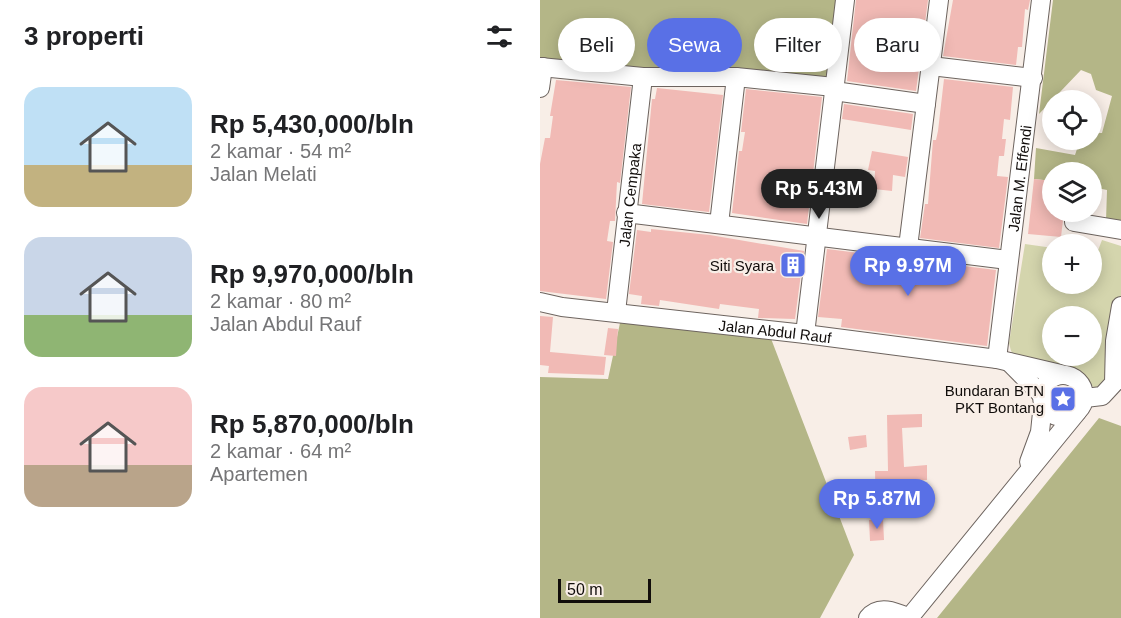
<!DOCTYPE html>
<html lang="id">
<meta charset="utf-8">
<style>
body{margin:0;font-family:Helvetica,sans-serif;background:#f2f2f2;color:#202124;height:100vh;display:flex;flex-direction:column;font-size:22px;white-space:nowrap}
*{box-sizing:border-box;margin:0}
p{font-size:20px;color:#757577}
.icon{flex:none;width:33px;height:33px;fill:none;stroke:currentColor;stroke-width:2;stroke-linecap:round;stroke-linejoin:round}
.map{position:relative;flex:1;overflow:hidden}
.details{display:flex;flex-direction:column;background:#fff;width:540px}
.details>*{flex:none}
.hud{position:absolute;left:18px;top:18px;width:472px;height:54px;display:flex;gap:12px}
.buttons{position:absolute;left:502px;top:90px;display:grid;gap:12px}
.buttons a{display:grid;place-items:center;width:60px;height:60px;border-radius:50%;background:#fff;box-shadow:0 3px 15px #0003;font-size:30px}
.scale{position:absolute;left:18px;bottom:15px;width:93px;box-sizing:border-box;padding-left:6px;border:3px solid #110d0b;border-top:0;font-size:16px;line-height:21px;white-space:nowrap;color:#110d0b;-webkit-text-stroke:4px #f8eee7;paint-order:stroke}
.price{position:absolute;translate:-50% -51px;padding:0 14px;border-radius:21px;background:#5970e6;color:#fff;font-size:20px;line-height:39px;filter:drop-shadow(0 2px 3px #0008)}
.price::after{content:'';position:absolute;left:50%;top:36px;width:18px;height:14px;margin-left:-9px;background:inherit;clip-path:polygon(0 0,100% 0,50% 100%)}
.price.current{background:#222;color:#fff}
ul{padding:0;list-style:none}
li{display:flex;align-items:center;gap:18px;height:150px;padding:0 24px}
li span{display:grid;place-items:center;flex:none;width:168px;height:120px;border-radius:18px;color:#555}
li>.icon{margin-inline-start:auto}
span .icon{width:72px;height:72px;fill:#fffc;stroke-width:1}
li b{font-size:26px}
h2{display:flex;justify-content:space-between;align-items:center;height:72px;padding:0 24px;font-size:26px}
.pill{padding:0 21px;border-radius:27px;background:#fff;box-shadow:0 3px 15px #0003;font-size:21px;line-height:54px}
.pill.current{background:#5970e6;color:#fff}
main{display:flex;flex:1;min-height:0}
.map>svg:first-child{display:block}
.green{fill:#d4d5ad;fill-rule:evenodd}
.forest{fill:#b4b687}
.building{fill:#f1bab5}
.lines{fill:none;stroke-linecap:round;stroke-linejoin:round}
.minor-casing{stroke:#6d645f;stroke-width:20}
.minor{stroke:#fff;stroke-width:18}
.labels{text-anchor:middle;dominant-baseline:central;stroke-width:4.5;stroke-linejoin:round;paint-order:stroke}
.street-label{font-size:15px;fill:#110d0b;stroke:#f8eee7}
.poi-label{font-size:15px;fill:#110d0b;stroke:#f8eee7;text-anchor:end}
</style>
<main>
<section class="details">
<h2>3 properti<svg class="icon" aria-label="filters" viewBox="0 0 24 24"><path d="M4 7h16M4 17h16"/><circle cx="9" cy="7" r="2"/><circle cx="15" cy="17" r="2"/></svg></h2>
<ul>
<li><span style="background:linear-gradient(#bfe0f5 65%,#c2b280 0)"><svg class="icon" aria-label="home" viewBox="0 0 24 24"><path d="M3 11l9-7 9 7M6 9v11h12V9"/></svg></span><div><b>Rp 5,430,000/bln</b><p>2 kamar · 54 m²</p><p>Jalan Melati</p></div></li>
<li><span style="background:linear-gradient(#c9d6e8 65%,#8fb573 0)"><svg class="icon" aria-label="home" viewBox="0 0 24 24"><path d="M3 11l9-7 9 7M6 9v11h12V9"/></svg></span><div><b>Rp 9,970,000/bln</b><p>2 kamar · 80 m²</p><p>Jalan Abdul Rauf</p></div></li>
<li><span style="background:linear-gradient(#f6c9c9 65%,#b9a48a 0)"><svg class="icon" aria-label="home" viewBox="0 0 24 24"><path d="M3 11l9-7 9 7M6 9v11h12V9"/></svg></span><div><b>Rp 5,870,000/bln</b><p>2 kamar · 64 m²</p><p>Apartemen</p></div></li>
</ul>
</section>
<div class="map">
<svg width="581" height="618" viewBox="0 0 581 618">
<rect width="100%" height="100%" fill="#f8eee7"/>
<path class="green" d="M562,240L581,246V306L562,396L540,373L478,358L471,351L469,343L485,244L513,248V284H552V253H557ZM513,316H552V356H513Z"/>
<path class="forest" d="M0,0H298L289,81L104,70L0,61Z
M513,0H581V223L566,221L567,190L552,187V172H513V181L494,179L496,148L535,155L540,140H552V133H562L572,96L556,90L551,74L541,70L499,114Z
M80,323L230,336L314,555L280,618H0V377L68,379Z
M559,418L581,426V618H397Z"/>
<path class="building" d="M316,0H388L376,91L307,81Z
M413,0H490L488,10L485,9L482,47H478L476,65L403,56Z
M404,79L473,87L470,120L464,119L462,139H466L464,156H459L457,176L468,177L459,248L380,238L385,204H388L393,140H396L398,131Z
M16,80L91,87L80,183L77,182L75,221H70L67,241L73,242L66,299L0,291V164L5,138H10L13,116H10Z
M117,88L183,95L169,212L102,204L112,99H115Z
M206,89L282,97L267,224L192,213L199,151H202L205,132H201Z
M304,104L373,114L371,130L302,119Z
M332,151L368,157L365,177L353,175L352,191L334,189L335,171L328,170Z
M494,179L513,181V212H524L521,237L488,234Z
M111,229L170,235L264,251L255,319L218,318L219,309L180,304L179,309L120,300L119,306L101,304L102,296L89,294L97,230L111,232Z
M287,249L456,270L447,346L301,327L302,319L278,317Z
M0,316L13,317L10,352L66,357L64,375L8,373L9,366L0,365Z
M68,328L78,329L76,356L64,355Z
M382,414V427L362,428L364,467L387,465V480L347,482L348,516L336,517L335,471H348L347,415Z
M326,435L327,447L310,450L308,437Z
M343,519L344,540L330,541L329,520Z"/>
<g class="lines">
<defs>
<g id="minor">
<path d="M391,66L493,78"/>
<path d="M0,67L103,77H196L294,87"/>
<path d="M0,88L3,67"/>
<path d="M294,91L386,104"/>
<path d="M86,213L468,260"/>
<path d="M534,222L581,230"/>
<path d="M179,224L196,77"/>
<path d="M368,247L399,0"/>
<path id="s1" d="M0,302L22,307L265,334L457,359L525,375"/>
<path id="s2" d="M76,312L103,77"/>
<path d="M265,334L305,0"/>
<path id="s3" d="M457,359L501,0"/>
<path d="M469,362L502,395"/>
<circle cx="523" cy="396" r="21"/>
<path d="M545,398L562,396L574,383L575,341L581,306"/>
<path d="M489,462L500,432L503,403"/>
<path d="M328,618C339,604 356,612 370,618"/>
<path d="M369,618L537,412"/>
</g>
</defs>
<use href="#minor" class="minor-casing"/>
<use href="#minor" class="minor"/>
</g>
<defs>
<symbol id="building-square" viewBox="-11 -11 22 22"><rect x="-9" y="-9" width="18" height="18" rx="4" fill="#5970e6" stroke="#f8eee7"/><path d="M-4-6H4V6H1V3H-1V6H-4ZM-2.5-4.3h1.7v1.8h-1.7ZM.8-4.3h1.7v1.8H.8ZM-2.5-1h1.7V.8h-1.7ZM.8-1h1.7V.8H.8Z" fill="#fff"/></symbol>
<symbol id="sight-square" viewBox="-11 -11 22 22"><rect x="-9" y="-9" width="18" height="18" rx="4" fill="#5970e6" stroke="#f8eee7"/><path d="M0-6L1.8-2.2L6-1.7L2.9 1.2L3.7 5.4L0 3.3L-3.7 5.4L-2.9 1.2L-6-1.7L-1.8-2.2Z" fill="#fff"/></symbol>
</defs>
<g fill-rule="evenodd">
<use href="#building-square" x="238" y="250" width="30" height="30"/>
<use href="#sight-square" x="508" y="384" width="30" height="30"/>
</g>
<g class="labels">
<g class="street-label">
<text stroke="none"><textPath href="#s3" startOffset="182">Jalan M. Effendi</textPath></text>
<text stroke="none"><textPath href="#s2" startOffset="118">Jalan Cempaka</textPath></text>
<text stroke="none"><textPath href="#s1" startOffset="237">Jalan Abdul Rauf</textPath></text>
</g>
<g class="poi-label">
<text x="234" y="265">Siti Syara</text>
<text x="504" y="390">Bundaran BTN<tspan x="504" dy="17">PKT Bontang</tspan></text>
</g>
</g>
</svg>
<div class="buttons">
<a><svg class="icon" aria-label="locate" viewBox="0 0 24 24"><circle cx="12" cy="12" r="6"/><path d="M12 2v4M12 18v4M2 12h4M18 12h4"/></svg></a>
<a><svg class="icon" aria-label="layers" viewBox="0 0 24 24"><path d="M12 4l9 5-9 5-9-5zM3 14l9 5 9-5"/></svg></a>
<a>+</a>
<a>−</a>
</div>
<div class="scale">50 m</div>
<b class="price current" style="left:279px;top:220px">Rp 5.43M</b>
<b class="price" style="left:368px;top:297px">Rp 9.97M</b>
<b class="price" style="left:337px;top:530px">Rp 5.87M</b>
<div class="hud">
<a class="pill">Beli</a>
<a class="pill current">Sewa</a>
<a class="pill">Filter</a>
<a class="pill">Baru</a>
</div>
</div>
</main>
